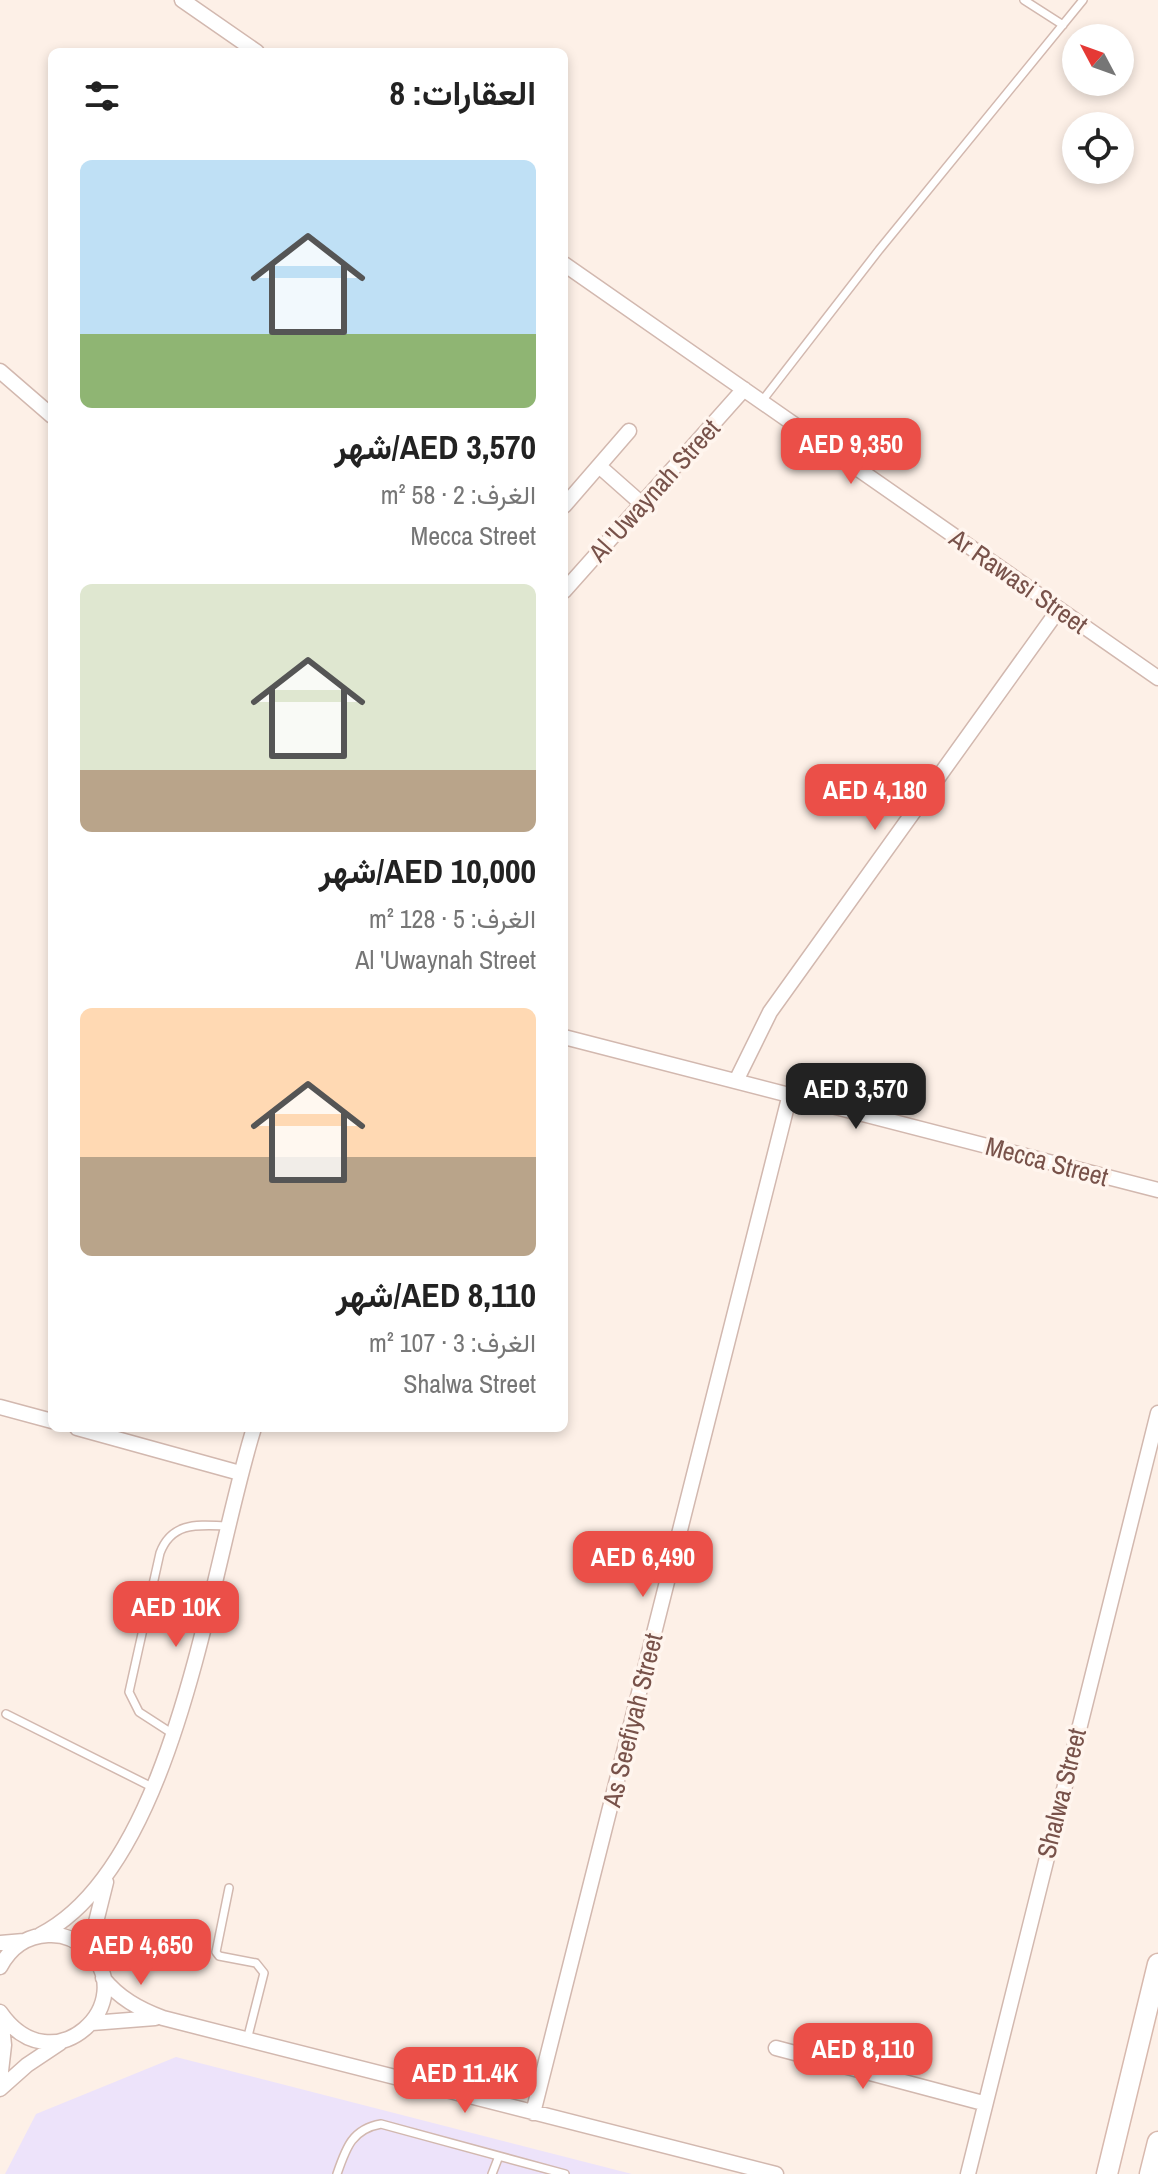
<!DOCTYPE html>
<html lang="ar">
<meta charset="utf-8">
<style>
body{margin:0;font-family:"Archivo Narrow",Vazirmatn,sans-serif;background:#f6f6f6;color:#222;direction:rtl;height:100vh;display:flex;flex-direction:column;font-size:30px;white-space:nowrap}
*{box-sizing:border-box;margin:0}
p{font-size:26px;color:#767676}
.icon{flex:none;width:44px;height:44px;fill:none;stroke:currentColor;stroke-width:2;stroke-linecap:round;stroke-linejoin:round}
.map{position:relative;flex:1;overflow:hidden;direction:ltr}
.sheet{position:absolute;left:48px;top:48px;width:520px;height:1384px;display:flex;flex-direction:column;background:#fff;border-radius:12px;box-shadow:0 4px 12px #0003;direction:rtl}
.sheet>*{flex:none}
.needle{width:52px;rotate:311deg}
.buttons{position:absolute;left:1062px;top:24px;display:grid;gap:16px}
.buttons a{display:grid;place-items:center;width:72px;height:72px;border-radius:50%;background:#fff;box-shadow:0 4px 12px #0003;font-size:40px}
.price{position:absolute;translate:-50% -68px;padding:0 18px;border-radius:16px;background:#eb4f48;color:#fff;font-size:26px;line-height:52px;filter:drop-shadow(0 2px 4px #0008)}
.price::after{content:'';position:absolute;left:50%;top:48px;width:24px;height:18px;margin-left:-12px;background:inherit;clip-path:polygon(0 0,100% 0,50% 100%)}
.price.selected{background:#222;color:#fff}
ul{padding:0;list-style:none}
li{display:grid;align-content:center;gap:16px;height:424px;padding:0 32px}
li span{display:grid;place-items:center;height:248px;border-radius:12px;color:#555}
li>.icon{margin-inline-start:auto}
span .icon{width:144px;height:144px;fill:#fffc;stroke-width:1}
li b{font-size:34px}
h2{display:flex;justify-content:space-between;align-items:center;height:96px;padding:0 32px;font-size:34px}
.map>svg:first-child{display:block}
.education{fill:#ede3fa}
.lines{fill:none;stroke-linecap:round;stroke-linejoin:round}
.service-casing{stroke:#d2b8af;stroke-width:10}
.minor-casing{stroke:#d2b8af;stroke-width:17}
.secondary-casing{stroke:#d8b9ae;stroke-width:23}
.service{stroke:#fff;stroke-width:7}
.minor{stroke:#fff;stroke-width:14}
.secondary{stroke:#fff;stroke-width:20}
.labels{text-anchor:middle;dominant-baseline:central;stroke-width:7;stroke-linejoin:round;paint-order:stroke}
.street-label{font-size:26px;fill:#78524a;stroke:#fff5ee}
</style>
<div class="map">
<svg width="1158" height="2174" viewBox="0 0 1158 2174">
<rect width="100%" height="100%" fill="#fdf0e7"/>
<path class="education" d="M176,2057L632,2174H5L36,2114Z"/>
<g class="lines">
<defs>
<path id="service" d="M1024,0L1063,25
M762,401L879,250L1083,0
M6,1714L152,1787
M173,1734L139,1712L129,1692L160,1553C172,1521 199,1525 228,1526
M229,1888L216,1952L219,1956L256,1963L264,1973L247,2040
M337,2174C346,2148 352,2129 381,2124L565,2174
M492,2174L499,2156"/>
<path id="minor" d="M182,0L257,52
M564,264L1158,678
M0,371L52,416
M599,466L642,504
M564,506L629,431
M564,591L744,389
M564,1037L1158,1190
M736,1081L770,1012L1059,609
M0,1407L52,1421
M77,1428L240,1473
M40,1935C177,1865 210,1567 254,1428
M0,1943L24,1941
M97,1960L96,1922L106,1882
M0,1967C10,1948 26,1936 48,1935C63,1934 77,1940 87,1950C143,2001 53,2089 0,2012
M103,1978C119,1998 139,2009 163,2018L776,2174
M92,2023L155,2018
M776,2048L983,2103
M0,2080L4,2045L1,2017
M0,2089L27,2065L60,2043
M533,2113L790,1094
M968,2174L1158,1413"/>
<path id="secondary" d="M1107,2174L1158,1964
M1150,2174L1158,2142"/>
</defs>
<use href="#service" class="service-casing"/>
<use href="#minor" class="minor-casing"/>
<use href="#secondary" class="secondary-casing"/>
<use href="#service" class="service"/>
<use href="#minor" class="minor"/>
<use href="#secondary" class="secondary"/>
</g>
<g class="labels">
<g class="street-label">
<text transform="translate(654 490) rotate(-48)">Al 'Uwaynah Street</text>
<text transform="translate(1019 581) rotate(35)">Ar Rawasi Street</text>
<text transform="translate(1047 1161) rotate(15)">Mecca Street</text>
<text transform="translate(632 1720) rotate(-76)">As Seefiyah Street</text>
<text transform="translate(1061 1793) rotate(-76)">Shalwa Street</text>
</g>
</g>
</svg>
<div class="buttons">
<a><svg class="needle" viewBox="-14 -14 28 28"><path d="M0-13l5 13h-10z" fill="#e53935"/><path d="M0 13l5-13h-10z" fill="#767676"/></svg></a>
<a><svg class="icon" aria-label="locate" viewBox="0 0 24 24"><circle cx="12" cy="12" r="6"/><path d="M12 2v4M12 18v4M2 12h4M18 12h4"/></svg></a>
</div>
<b class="price" style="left:851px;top:486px">AED 9,350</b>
<b class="price" style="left:875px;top:832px">AED 4,180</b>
<b class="price selected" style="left:856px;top:1131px">AED 3,570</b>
<b class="price" style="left:643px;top:1599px">AED 6,490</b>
<b class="price" style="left:176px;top:1649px">AED 10K</b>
<b class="price" style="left:141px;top:1987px">AED 4,650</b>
<b class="price" style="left:863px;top:2091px">AED 8,110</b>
<b class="price" style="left:465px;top:2115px">AED 11.4K</b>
<section class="sheet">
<h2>العقارات: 8<svg class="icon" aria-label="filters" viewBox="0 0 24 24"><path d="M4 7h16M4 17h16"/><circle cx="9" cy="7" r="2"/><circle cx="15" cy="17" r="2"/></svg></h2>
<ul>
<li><span style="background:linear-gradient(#bfe0f5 70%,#8fb573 0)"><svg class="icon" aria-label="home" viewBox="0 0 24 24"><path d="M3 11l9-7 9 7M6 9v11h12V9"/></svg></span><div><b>AED 3,570/شهر</b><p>الغرف: 2 · 58 m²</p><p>Mecca Street</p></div></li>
<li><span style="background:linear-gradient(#dfe7d0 75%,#b9a48a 0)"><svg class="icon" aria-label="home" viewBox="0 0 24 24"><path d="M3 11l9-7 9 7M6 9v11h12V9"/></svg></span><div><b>AED 10,000/شهر</b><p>الغرف: 5 · 128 m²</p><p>Al 'Uwaynah Street</p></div></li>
<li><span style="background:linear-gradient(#ffd9b3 60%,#b9a48a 0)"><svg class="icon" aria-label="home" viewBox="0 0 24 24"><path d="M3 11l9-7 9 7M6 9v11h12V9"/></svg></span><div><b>AED 8,110/شهر</b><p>الغرف: 3 · 107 m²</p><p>Shalwa Street</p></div></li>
</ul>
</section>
</div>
